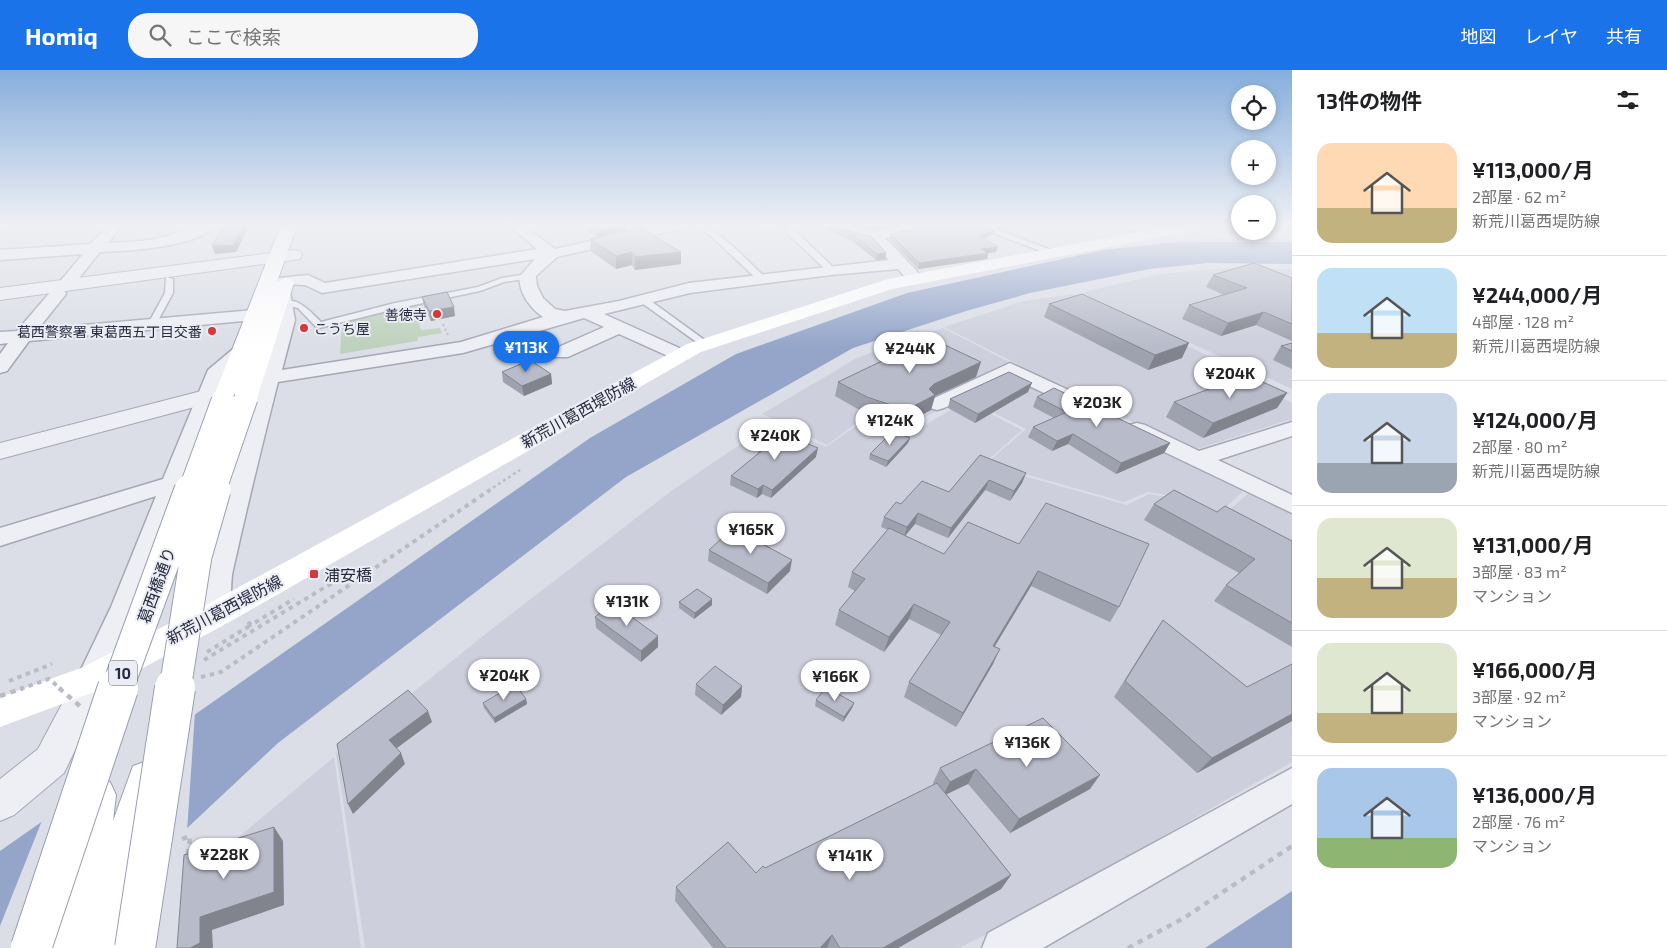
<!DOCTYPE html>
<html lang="ja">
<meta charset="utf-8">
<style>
body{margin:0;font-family:"Exo 2","Noto Sans JP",sans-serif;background:#f6f6f6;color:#202124;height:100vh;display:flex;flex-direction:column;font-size:19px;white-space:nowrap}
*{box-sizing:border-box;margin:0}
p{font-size:16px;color:#757577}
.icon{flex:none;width:28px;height:28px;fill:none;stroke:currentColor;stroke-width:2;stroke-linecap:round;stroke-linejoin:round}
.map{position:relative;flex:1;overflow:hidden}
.sheet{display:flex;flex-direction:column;background:#fff;width:375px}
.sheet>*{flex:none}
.controls{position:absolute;left:1231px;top:15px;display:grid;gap:10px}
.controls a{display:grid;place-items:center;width:45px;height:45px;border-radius:50%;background:#fff;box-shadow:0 2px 8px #0003;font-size:25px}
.price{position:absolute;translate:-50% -42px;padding:0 11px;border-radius:18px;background:#fff;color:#222;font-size:16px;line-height:32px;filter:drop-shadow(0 1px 2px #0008)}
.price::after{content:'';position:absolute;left:50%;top:30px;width:15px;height:11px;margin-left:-8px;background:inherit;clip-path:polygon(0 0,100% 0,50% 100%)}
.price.active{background:#1a73e8;color:#fff}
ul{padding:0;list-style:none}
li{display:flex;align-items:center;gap:15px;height:125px;padding:0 25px}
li+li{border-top:1px solid #e0e0e0}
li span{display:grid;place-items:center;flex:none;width:140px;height:100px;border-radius:15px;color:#555}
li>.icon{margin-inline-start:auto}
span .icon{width:60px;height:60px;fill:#fffc;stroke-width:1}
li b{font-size:21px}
h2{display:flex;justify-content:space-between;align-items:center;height:60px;padding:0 25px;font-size:21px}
header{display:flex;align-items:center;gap:30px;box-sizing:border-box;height:70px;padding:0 25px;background:#1a73e8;color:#fff}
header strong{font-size:24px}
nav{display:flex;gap:28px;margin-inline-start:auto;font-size:18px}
.search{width:350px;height:45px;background:#f6f6f6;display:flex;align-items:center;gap:12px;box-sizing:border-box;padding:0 18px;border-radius:20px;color:#757577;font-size:19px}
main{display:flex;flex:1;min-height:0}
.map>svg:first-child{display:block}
.built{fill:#cdd0dc}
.green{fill:#bed1bc}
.water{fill:#94a5c9}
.pier{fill:#dbdee7}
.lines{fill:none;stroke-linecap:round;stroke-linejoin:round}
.service-casing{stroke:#a4a8b4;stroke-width:3}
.minor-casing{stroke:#a4a8b4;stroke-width:3}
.tertiary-casing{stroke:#a4a8b4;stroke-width:2}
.primary-casing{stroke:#9aa0b3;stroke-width:2}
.path-far3{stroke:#babcc5;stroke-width:2;stroke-dasharray:2.5 2.5;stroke-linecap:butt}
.path-far2{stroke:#babcc5;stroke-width:2.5;stroke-dasharray:3 3;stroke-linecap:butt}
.path-far1{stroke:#babcc5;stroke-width:4;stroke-dasharray:4.5 4.5;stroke-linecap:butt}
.path{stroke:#babcc5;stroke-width:4.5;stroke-dasharray:5.5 5.5;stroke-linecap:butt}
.service{fill:#eeeff5;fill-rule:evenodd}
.minor{fill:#eeeff5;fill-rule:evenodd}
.tertiary{fill:#eeeff5;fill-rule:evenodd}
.secondary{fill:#fff;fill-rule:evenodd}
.primary{fill:#fff;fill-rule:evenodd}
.primary-bridge-far2-casing{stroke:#9aa0b3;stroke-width:25;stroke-linecap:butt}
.primary-bridge-far1-casing{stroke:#9aa0b3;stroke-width:33;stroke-linecap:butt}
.primary-bridge-casing{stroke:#9aa0b3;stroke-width:42;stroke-linecap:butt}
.path-bridge-far1{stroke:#babcc5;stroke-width:4;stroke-dasharray:4.5 4.5;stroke-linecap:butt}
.path-bridge{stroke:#babcc5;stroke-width:4.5;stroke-dasharray:5.5 5.5;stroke-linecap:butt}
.primary-bridge-far2{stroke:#fff;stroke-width:23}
.primary-bridge-far1{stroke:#fff;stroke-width:31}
.primary-bridge{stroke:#fff;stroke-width:40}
.wall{fill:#9ea2ae}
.shaded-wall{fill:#81848d}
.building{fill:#b8bcca;stroke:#81848d}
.poi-dot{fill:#d43938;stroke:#ebedf4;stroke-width:2}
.labels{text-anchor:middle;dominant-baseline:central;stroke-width:4;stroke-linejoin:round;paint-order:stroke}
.far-poi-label{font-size:14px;fill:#252a3d;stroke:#ebedf4;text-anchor:end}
.shield{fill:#ebedf4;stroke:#606474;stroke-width:1}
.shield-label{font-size:15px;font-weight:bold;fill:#252a3d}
.street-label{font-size:16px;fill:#252a3d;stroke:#ebedf4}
.poi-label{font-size:16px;fill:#252a3d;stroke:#ebedf4;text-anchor:start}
</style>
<header>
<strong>Homiq</strong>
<div class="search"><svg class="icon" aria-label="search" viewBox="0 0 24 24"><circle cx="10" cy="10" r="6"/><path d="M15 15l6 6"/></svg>ここで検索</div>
<nav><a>地図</a><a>レイヤ</a><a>共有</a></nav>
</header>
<main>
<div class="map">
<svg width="1292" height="878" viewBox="0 0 1292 878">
<rect width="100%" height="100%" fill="#dbdee7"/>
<path class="built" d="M1224,198L1292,199V319L1080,223L1160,204Z
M1073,224L1290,323L1280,327L1292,333V349L1190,381L944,257L1024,231Z
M943,258L1019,297L901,360L863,348L827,375L762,344L855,289L898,272Z
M1012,303L1244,420L1214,449L1172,426L1148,422L1124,432L1025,404L990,390L1026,359L966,329Z
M966,331L1022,360L987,391L1028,407L1127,435L1149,424L1167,427L1292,493V692L1038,838L959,878H365L336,684L493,558L670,422L773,352L826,377L864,350L906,366Z
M1250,422L1292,443V491L1216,451Z
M334,687L361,878H189L197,802Z"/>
<path class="green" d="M421,233L423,238L415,239L421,260L440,258L442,263L418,267L417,271L340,284L342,254L392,238Z"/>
<path class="water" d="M1178,172H1292V194L1208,193L1149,199L1030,223L966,241L853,278L626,407L278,673L59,878H0V781L590,368L736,284L907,223L1103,180Z
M1292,821V878H1205Z"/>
<path class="pier" d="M195,642L187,762L63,878H0V856L43,748Z"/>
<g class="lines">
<defs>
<path id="service" d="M696,155C716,155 748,192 764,206V210H758L713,168Z
M977,155H985L1056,182L1049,184L977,157Z
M786,158H792L834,198V202H828L786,162Z
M528,204H531V208L504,212L480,221L395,239L319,258L316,257L298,238L280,234C295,223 311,242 321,252L395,233L478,217L502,208Z
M166,207L173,209V223L155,256H149L148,254L165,223Z
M639,227L648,229L710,274L705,277L702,276L642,233L636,232L635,230Z"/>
<path id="minor" d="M108,155H122L108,173C123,172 140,172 155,169C176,165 196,152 216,155C200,177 127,181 100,182L71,218H59L57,215L83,184L0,190V180L91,174Z
M508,155H523L555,179L662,155H686L684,158L557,187L536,206L537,216L543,228L555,239L565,241L619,231L689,213L889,190L872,171L830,158L828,155H848L872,162L907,155H932L930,158L885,168L916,200L918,203L916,206H904L898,199L831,205L690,223L604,244L686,281L689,285L686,289L679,291L619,264L568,287H554L551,283L554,279L604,257L584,248L463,283L278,312C262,375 247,437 233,500C229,517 234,537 225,553L215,556L205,553L200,545L204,506L229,409L277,250L274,222L276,218H288L290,222L295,250L282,300L461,272L543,247C530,238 518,222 520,206L535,189L322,223L305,215L279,214L277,211L279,208L308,205L325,213L537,179Z
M58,219L64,220L66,224L38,259L254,240L260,241L263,245L260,249L254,250L29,271L7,301L0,303V284L8,273L0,274V262L17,261L52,220Z
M240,277L247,279L250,283L227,303L139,537L109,608L104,617L93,621L82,617L77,608L111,537L156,426L0,476V458L163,409L208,300L233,279Z
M1010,293L1090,330L1093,334L1090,338L1083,340L1076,338L1010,307L944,338L937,340L930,338L927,334L930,330Z
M1292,352V366L1218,390L1292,425V443L1129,365L1126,360L1129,355L1137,353L1145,355L1199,381Z
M1292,698V734L1043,878H982L988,863Z"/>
<path id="tertiary" d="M0,155H12L0,162Z
M1124,155C1135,155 1151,152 1159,163L1151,168L1125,158Z
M294,180L300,181L302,185L300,189L0,230V218Z
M209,319L217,321L220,326L217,331L0,389V373Z
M93,594L105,598L110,608L64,703L14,745L0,751V709L38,679L81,598Z"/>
<path id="primary" d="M281,155H297L277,212L285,208L291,209L294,213L257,328L254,333L246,335L238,333L235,329L231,336L223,338L215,336L212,331Z
M147,691L161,696L166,709L133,818L123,878H43L67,786L76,725L82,712L96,706L110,712L116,725L113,751L133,696Z"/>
</defs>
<use href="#service" class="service-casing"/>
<use href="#minor" class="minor-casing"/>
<use href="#tertiary" class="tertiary-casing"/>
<use href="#primary" class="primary-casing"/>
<path class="path-far3" d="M807,158L821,156
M732,164L776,161
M1202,170H1292
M443,254L448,265"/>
<path class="path-far2" d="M488,421L520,400"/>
<path class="path-far1" d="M248,552L251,555L294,529
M207,582L251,555
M204,590L332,513L328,509L325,510
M201,607L221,602L490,420
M9,611L52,594"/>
<path class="path" d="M182,769L190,766L188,786
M1128,878L1184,848L1292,776"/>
<use href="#service" class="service"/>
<use href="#minor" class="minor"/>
<use href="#tertiary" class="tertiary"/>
<path class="secondary" d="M1175,155H1205L1197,160L892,219L701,282L226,554L105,618L0,657V627L81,598L204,536L687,274L888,209Z"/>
<use href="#primary" class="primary"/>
<defs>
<path id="primary-bridge-far2" d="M190,421L223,331
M214,421L246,328"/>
<path id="primary-bridge-far1" d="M117,619L190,420
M175,619L196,486L215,420"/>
<path id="primary-bridge" d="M31,878L118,618
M135,878L175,618"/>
</defs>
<use href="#primary-bridge-far2" class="primary-bridge-far2-casing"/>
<use href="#primary-bridge-far1" class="primary-bridge-far1-casing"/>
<use href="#primary-bridge" class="primary-bridge-casing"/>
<path class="path-bridge-far1" d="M20,619L49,609L61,619"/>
<path class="path-bridge" d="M59,618L81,637
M0,626L23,618"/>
<use href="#primary-bridge-far2" class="primary-bridge-far2"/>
<use href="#primary-bridge-far1" class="primary-bridge-far1"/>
<use href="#primary-bridge" class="primary-bridge"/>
</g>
<path class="wall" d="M588,155L626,161L681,182V194L635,200L632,195L616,199L591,181L590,169L598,167L588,161Z
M818,155H830L872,167L886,183L885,189L876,190L852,171L845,168Z
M853,155H900L872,160Z
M989,155H1017L1004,160Z
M994,160L992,165L983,168L996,182L988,183L987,189L918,199L889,169L890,164Z
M1213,205L1292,208V271L1256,255L1221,266L1182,249L1189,235L1224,225L1206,217Z
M422,227L455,246L431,251L424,236Z
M1049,234L1182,288L1148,300L1044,247Z
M1292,273V299L1273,290L1281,276Z
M502,302L551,304L552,314L524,326L503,312Z
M976,307L935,326L931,340L902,355L863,342L835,326L838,312Z
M1028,322L975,353L948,338L950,329Z
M1287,323L1277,338L1203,368L1166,347L1174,332Z
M1037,327L1170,373L1164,383L1116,404L1068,374L1052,381L1028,367L1033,357L1054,348L1033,337Z
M910,368L908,373L886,397L869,389L870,384Z
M759,376L816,387L771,428L762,424L757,428L730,415L731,406L758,384Z
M980,385L1026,403L1022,413L1010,431L985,420L948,468L915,454L905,466L944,484L968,452L1119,537L1110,552L1031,516L994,576L993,594L956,657L904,627L909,612L941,565L909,549L884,582L835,555L839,540L855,521L848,517L852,502L888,460L881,457L884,447L901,434L949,422Z
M1154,434L1217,442L1292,471V577L1214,531L1226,515L1239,503L1144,450Z
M709,480L790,501L767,524L708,491Z
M712,529V535L694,549L679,538V532Z
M595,547L658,577L641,592L596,558Z
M1163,550L1247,617L1292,651L1197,703L1114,627L1152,566Z
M696,614L742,616L741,627L721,645L695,625Z
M526,629L527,634L495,653L484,638L483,633Z
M816,630L854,633L852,638L843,652L815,636Z
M1043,648L1090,719L1010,763L968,714L946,724L1011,805L1001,819L898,878H713L675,831L676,817L756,803L765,798L934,715L933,713L940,698Z"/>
<path class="shaded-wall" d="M244,155H250L236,182L215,184L212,176Z
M626,155V161L598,167V161Z
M635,155H651L635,158Z
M873,155H900L872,160Z
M1005,155H1017L1004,160Z
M994,160L992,165L977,171L979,166Z
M998,177L996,182L988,183L987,189L918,199L919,193L981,179Z
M632,182V195L616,199V186Z
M681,182V194L635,200V187Z
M886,183L885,189L876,190L877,184Z
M454,237L455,246L431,251L429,241Z
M1264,242L1256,255L1221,266L1228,253Z
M1189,273L1182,288L1148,300L1155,285Z
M981,292L976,307L935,326L931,340L902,355L906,340L929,319L934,314Z
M551,304L552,314L524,326L522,316Z
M1032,313L1028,322L975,353L978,344Z
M1287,323L1277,338L1203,368L1213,353Z
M1073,364L1068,374L1052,381L1057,371Z
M910,368L908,373L886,397L888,391Z
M1170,373L1164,383L1116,404L1121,393Z
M818,378L816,387L771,428L772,420Z
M1026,403L1022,413L1010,431L1014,421Z
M989,410L985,420L948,468L951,458Z
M763,415L762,424L757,428L758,419Z
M918,443L915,454L904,467L907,457Z
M792,490L790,501L767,524L768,513Z
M1038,501L1031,516L986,591L993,576Z
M712,529V535L694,549L695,543Z
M914,534L909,549L884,582L889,567Z
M658,566V577L641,592V581Z
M1000,579L993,594L956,657L963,643Z
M742,616L741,627L721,645L723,635Z
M526,629L527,634L495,653L494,648Z
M854,633L852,638L843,652L844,647Z
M428,641L432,652L393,681L389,670Z
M1292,644V651L1197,703L1212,688Z
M401,683L405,694L353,744L348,734Z
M976,699L968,714L943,726L950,712Z
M1100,705L1090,719L1010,763L1019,749Z
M274,757L283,771L284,835L212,860L213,878H190L200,847Z
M1011,805L1001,819L898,878H883Z
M832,865L827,878H820Z"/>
<path class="building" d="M225,155H244L233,175L212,176Z
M588,155H626L598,161Z
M829,155L872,167L886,183L877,184L853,165L846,163Z
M932,155H980L994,160L979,166L998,177L981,179L988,183L919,193L890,164Z
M640,158L681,182L635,187L632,182L616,186L590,169Z
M1254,193L1292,208V254L1264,242L1228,253L1189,235L1247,218L1213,205Z
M447,222L454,237L429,241L422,227Z
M1082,224L1189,273L1155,285L1049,234Z
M930,268L981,292L934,314L929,319L935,325L906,340L867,327L838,312Z
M1292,273V281L1281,276Z
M530,290L551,304L522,316L502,302Z
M1009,302L1032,313L978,344L950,329Z
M1247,305L1287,323L1213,353L1174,332Z
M1054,318L1170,373L1121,393L1073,364L1057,371L1033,357L1067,342L1037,327Z
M777,361L818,378L772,420L763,415L758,419L731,406L765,378L759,376Z
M893,361L910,368L888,391L870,384Z
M980,385L1026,403L1014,421L989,410L951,458L918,443L907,457L884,447L896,432L901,434L922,411L949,422Z
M1174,420L1217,442L1225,436L1292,471V553L1226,515L1255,489L1154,434Z
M1046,433L1149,474L1119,537L1038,501L993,576L1000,579L963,643L909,612L950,552L914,534L889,567L839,540L865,509L852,502L889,458L944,484L968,452L1019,474Z
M733,458L792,490L768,513L709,480Z
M697,519L712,529L695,543L679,532Z
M612,533L658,566L641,581L595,547Z
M1163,550L1247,617L1292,594V644L1212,688L1125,611Z
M715,596L742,616L723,635L696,614Z
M515,614L526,629L494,648L483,633Z
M826,617L854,633L844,647L816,630Z
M408,620L428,641L389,670L401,683L348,734L337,674Z
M1043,648L1100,705L1019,749L976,699L950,712L940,698Z
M937,713L1011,805L883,878H840L832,865L820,878H726L676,817L728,772L756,803L763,796L765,798Z
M274,757V822L200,847V873L190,878H177L184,785Z"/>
<linearGradient id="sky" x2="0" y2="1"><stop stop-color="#86aedc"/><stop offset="0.56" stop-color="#eff0f4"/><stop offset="1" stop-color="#eff0f4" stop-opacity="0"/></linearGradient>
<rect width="1292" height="277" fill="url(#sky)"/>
<g class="poi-dot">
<circle cx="437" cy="244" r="5"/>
<circle cx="304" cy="258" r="5"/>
<circle cx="212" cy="261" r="5"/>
<rect x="309" y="499" width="10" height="10" rx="2.5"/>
</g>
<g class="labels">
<g class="far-poi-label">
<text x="427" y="244">善徳寺</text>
<text x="314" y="258" text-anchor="start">こうち屋</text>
<text x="202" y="261">葛西警察署 東葛西五丁目交番</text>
</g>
<rect class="shield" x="109" y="590.5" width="28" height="25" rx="4"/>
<g class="shield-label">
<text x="123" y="603">10</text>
</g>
<g class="street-label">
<text transform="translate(578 342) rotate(-29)">新荒川葛西堤防線</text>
<text transform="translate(156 515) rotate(-70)">葛西橋通り</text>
<text transform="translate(224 539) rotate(-28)">新荒川葛西堤防線</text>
</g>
<g class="poi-label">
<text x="324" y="504">浦安橋</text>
</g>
</g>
</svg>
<div class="controls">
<a><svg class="icon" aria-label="locate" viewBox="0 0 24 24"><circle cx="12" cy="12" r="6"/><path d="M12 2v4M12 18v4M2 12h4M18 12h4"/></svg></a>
<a>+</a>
<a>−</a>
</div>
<b class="price active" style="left:526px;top:303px">¥113K</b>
<b class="price" style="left:910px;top:304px">¥244K</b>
<b class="price" style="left:1230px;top:329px">¥204K</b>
<b class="price" style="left:1097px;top:358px">¥203K</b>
<b class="price" style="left:890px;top:376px">¥124K</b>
<b class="price" style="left:775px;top:391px">¥240K</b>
<b class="price" style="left:751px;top:485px">¥165K</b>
<b class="price" style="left:627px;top:557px">¥131K</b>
<b class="price" style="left:504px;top:631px">¥204K</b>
<b class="price" style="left:835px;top:632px">¥166K</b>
<b class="price" style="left:1027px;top:698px">¥136K</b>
<b class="price" style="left:224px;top:810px">¥228K</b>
<b class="price" style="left:850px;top:811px">¥141K</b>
</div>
<section class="sheet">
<h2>13件の物件<svg class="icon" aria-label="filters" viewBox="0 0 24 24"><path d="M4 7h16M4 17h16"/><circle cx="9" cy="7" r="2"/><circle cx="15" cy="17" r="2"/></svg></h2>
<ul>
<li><span style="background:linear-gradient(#ffd9b3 65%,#c2b280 0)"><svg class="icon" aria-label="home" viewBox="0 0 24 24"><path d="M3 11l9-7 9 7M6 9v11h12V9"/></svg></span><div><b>¥113,000/月</b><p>2部屋 · 62 m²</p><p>新荒川葛西堤防線</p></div></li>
<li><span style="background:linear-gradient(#bfe0f5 65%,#c2b280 0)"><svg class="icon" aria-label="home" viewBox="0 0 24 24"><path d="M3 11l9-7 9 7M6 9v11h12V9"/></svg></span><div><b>¥244,000/月</b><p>4部屋 · 128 m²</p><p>新荒川葛西堤防線</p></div></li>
<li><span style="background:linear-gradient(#c9d6e8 70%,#9aa5b1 0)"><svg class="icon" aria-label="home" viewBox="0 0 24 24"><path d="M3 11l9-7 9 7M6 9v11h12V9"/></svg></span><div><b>¥124,000/月</b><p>2部屋 · 80 m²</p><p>新荒川葛西堤防線</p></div></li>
<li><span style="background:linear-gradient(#dfe7d0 60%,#c2b280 0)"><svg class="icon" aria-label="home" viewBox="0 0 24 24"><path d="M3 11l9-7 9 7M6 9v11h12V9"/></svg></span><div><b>¥131,000/月</b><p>3部屋 · 83 m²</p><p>マンション</p></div></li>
<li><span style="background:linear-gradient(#dfe7d0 70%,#c2b280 0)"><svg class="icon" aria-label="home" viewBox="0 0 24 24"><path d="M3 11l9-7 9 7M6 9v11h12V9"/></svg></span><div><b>¥166,000/月</b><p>3部屋 · 92 m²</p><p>マンション</p></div></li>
<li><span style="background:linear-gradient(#a9c7e8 70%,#8fb573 0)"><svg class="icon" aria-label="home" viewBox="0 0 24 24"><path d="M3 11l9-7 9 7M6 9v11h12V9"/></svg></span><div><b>¥136,000/月</b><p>2部屋 · 76 m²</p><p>マンション</p></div></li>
</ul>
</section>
</main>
